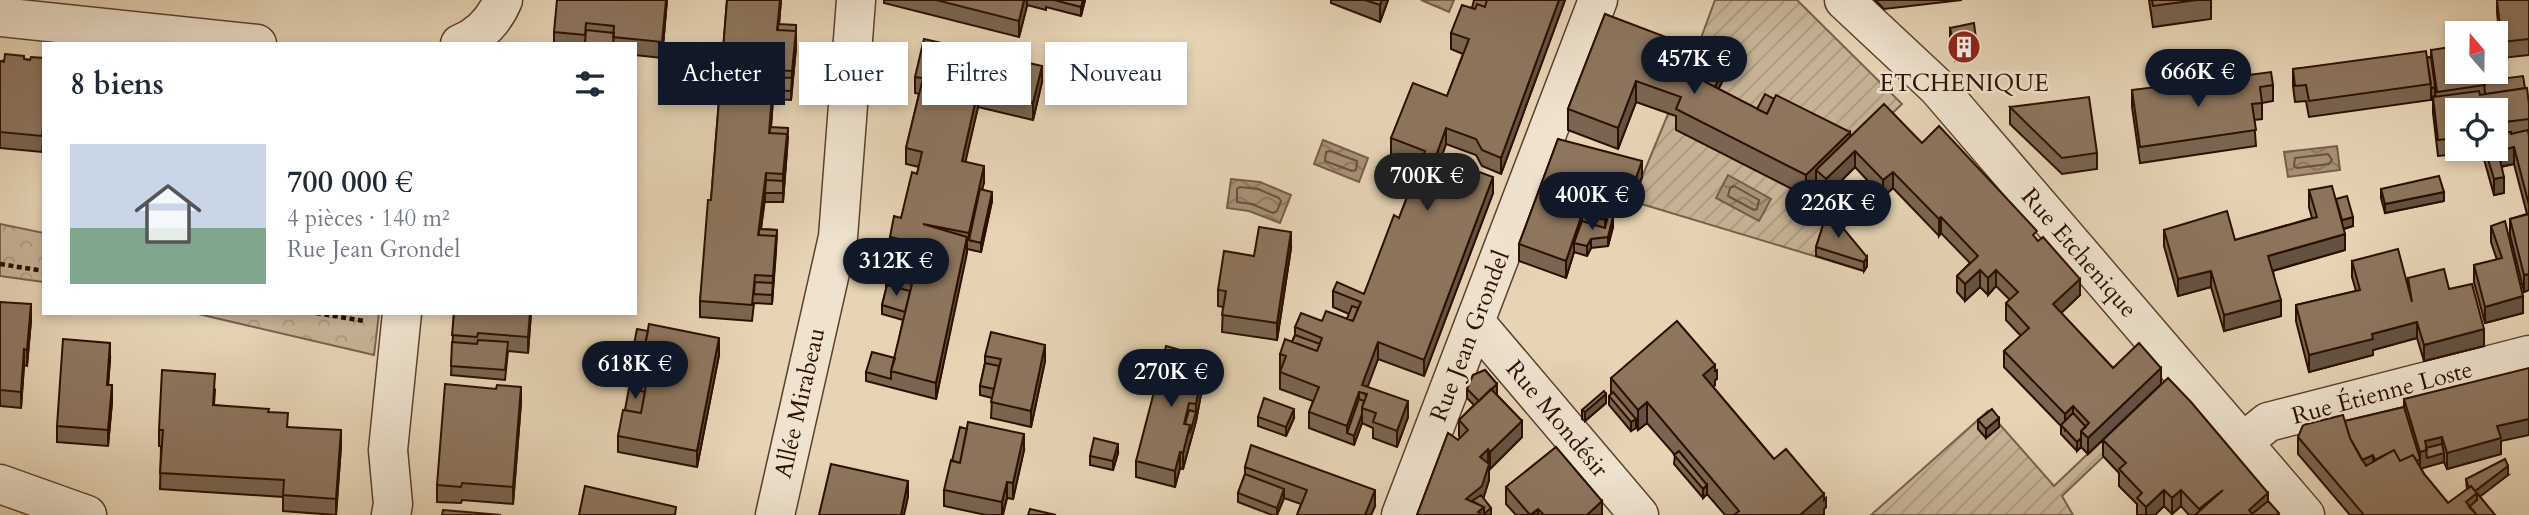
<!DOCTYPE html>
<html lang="fr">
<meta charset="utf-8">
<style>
body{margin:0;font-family:Cardo,serif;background:#f6f6f7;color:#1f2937;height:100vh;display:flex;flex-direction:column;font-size:26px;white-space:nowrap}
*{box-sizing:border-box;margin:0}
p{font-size:23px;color:#747a83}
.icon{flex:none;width:38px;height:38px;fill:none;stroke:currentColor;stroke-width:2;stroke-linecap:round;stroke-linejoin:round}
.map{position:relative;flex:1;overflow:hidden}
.details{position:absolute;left:42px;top:42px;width:595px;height:273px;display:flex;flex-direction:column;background:#fff;border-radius:0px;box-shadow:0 4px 10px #0003}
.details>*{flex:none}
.banner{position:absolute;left:658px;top:42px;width:665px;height:63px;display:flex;gap:14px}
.needle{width:46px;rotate:340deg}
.buttons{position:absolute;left:2445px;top:21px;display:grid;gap:14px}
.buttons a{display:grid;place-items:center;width:63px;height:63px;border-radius:0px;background:#fff;box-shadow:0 4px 10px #0003;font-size:35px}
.price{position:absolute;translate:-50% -60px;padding:0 16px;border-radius:24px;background:#111827;color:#fff;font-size:23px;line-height:46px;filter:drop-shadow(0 2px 4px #0008)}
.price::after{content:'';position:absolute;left:50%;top:42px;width:21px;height:16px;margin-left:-10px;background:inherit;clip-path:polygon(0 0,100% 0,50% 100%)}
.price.selected{background:#222;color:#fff}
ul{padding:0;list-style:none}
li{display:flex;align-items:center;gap:21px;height:175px;padding:0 28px}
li+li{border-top:2px solid #e0e1e3}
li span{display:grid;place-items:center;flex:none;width:196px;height:140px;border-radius:0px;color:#555}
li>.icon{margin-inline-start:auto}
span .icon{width:84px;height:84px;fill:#fffc;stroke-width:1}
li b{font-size:30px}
h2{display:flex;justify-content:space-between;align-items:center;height:84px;padding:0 28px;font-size:30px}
.tag{padding:0 24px;border-radius:0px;background:#fff;box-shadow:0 4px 10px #0003;font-size:24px;line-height:63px}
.tag.selected{background:#111827;color:#fff}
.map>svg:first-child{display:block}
.park{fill:url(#park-crowns);stroke:#79614b;stroke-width:2}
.garden{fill:url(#garden-furrows);stroke:#79614b;stroke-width:2}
.water{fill:url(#water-waves);stroke:#765d47;stroke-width:2}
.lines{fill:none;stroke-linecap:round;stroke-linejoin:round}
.shore{stroke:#6a503c;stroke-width:2}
.minor-casing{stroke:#5a402d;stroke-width:41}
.path{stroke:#2c0f00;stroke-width:4.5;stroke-dasharray:5 3.5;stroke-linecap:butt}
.minor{stroke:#efe3cf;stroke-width:38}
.wall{fill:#796551;stroke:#2c0f00;stroke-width:2}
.shaded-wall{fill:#635242;stroke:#2c0f00;stroke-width:2}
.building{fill:#8d755e;stroke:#2c0f00;stroke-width:2}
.labels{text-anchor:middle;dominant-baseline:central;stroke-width:5;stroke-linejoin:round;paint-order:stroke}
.poi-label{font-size:24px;fill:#2c0f00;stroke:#efe3cf}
.street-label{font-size:24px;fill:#2c0f00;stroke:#efe3cf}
</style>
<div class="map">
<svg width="2529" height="515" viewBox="0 0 2529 515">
<defs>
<pattern id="park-crowns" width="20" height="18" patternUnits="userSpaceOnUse" patternTransform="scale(1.75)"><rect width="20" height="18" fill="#c6b396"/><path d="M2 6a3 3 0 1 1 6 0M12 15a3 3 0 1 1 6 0" fill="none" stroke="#aa9980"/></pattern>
<pattern id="garden-furrows" width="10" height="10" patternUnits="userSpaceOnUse" patternTransform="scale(1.75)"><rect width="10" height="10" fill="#c6b396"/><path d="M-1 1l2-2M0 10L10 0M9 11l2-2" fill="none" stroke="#aa9980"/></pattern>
<pattern id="water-waves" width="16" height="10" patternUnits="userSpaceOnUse" patternTransform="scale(1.75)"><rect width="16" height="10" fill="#a79177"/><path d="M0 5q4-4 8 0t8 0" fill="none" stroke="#88755f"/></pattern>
</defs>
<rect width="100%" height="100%" fill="#e6d4b5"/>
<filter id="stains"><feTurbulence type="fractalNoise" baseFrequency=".00286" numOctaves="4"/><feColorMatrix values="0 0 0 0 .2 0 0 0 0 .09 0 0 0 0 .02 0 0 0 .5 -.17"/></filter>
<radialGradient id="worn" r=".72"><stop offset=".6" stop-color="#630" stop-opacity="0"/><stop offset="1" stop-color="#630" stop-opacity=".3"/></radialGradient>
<path class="park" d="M0,224L44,233V282L0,276Z
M194,313H379L374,355Z"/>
<path class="garden" d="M1715,0H1797L1902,104L1807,195L1867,266L1864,271L1615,196L1558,156L1642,177L1668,114H1673Z
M2161,384L2168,395L2062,496L2073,515H1871L1988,411L2054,486Z"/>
<path class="water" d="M1421,0H1454L1449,12Z
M1323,140L1368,158L1359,182L1314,164Z
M2337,146L2340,170L2288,177L2284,152Z
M1728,175L1771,199L1759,221L1716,198Z
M1231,179L1260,182L1291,195L1280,223L1249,211L1227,208Z"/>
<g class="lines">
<path class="shore" d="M1330,151L1357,161L1356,170L1352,171L1325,161L1326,152Z
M2328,154L2332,160L2329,164L2297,168L2294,166L2295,158Z
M1734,186L1759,200L1757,209L1754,210L1728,196L1730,188Z
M1240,187L1258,189L1279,198L1281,201L1277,211L1273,213L1252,204L1237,202V189Z"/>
<defs>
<path id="minor" d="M1844,0L1937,87L2305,515
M0,17L257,44
M460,44C480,36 495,19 503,0
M1475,322L1639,515
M2242,443L2268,422L2529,355
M0,484L87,515
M391,515L393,504L388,450L402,313
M775,515L838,237L856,0
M1401,515L1598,0"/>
</defs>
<use href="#minor" class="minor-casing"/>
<path class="path" d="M0,264L44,271
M316,313L364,321"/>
<use href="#minor" class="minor"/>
</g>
<path class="wall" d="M667,0L662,58L635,55V44H554V32Z
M727,0H781L779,24L796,48L791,100L773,99L771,127L788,137L783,202H765V199L761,229L777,230L772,304L754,303L752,321L700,317V301L711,200Z
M884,0H1085L1081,16L1046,7V10L1027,5L1019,37L884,3Z
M1331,0H1388L1380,22L1331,3Z
M1565,0L1501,174L1482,166L1476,155L1446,144L1441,158L1493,193L1424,376L1378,359L1367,387L1408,417L1397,447L1373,438V428L1362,423L1354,445L1309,428V412L1313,401L1280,389V354L1292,342L1295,335V327L1322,321L1347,319L1349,314L1333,307V291L1364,294L1399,218L1419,165L1391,154V138L1447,96L1463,54L1451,49V33L1472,8Z
M1875,0H1962L1884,9Z
M2149,0H2211V19L2153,27Z
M2497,0H2529V55L2502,58L2497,13Z
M1605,14L1700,61L1722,82L1718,89L1757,109L1850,137L1922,143L2037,240L2080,295L2061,313L2113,368L2161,384L2088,454L2081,447L2077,451L2061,434V426L2004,367V351L2021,336L2006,320V303L2010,300L1996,286L1988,295L1980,287L1965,301L1957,292V276L1970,263L1941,233L1939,236L1893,188L1883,197L1855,167L1826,196L1816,186L1806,196L1676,130V116L1636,102L1618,149L1568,130V109Z
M1950,28L1977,47V57L1955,61L1950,37Z
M2431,50L2484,81L2525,88L2529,104V290L2524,292L2510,235V219L2527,214L2514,164L2501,167L2504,193L2494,195L2482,152V149H2496V110H2457V149H2458V154L2438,156L2433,113V97L2436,96L2435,95L2431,97V100L2309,117L2306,101L2295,102L2293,86V69L2431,57Z
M44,58V143H43L42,152L0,148V61L24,59L30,60Z
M1147,68L1142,92L1118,86V77Z
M915,77L1042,82L1033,120L978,107L965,161L984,182L982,189L992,201L981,252L967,249L936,399L866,381V372L895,358L903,320L882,314V305L886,290V277L892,254H890V237L901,218L919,167L906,164V148L919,94L915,93Z
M2273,85V101L2262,103V119L2254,120L2256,146L2140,163L2132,107V90Z
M2010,107L2097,153V169L2062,174L2010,124Z
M1558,139L1642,177L1633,202L1615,196L1610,216L1613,227L1608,246L1591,248L1587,256L1574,252L1566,278L1519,261V244Z
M2381,189L2444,201L2385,213L2381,198Z
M2309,190L2336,199L2353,226L2344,229L2345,250L2273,271L2281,316L2224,331L2211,287L2178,296L2164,246V230L2235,240L2312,218L2309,207Z
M1828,210L1867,266L1864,271L1816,256V247Z
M2491,226L2523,313L2485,323L2474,282V265L2497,260L2491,242Z
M1291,248L1277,340L1222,332L1223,307L1218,306V290L1254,256Z
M2352,261L2408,285V278L2449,289L2484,346L2424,361L2417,338L2373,350V355L2309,372L2296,321V305L2356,291L2352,277Z
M0,302L31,320L27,366L24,365L21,408L0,406Z
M454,313H531L528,353L508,351L505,380L451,375Z
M719,355L697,467L618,452V436L625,410L632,389L634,370L631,369V360Z
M985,356L1045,361L1031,427L991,418L992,398L980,395V386L985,363Z
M110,359L108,385L112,402L108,446L57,442V426Z
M1715,368L1717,379L1715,380V385L1713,387L1774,459L1824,496L1826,507L1824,509V515H1725L1707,494L1703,498L1674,464L1675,455L1647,423L1638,430L1636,427L1631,431L1609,405V396L1611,394V378Z
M1485,370L1497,384L1496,394L1522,421V437L1490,469L1489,467V480L1483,498L1491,508V515H1417L1448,433L1458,440L1460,438L1459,436V420L1474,405L1467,398V389L1473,375Z
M1205,373L1196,421L1183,469L1180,468L1175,487L1136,477V461Z
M215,390L214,405L269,412L288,427L341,446L336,515L283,511V497L160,489L161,446H159V430Z
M2404,399L2501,441V454L2447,469L2444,462L2421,468L2424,474L2448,503L2467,490L2466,479L2508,475L2479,496L2495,515H2350L2298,454V437L2345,421L2404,407Z
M521,403L513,504L462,500L461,503L437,502V485Z
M1606,403L1585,421L1582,419V410Z
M1258,417L1294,418L1286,436L1258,426Z
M1978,420L1999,427L1986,438L1978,429Z
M2103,440L2268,501L2279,515H2189L2181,506L2172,514L2164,506L2155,515H2138L2137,514V504L2119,486V473L2103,456Z
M1024,450L1013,499L1007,498L1003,515H986L944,506V490Z
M1118,453L1113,470L1090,465V456Z
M1245,467L1375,506L1371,515H1297L1301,504L1284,498L1277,515H1272L1238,502V493L1245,474Z
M1506,487L1602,515H1516L1506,504Z"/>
<path class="shaded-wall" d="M666,0H667L662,58V42Z
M780,0H781L778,37H777Z
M1024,0H1027V6L1019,37V21Z
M1083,0H1085L1081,16V7Z
M1382,0H1388L1380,22V5Z
M1559,0H1565L1501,174V158Z
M796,25V48L791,100L792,71Z
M1700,50V70L1690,86V74Z
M1147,59V68L1142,92V82Z
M1042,66V82L1033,120V103Z
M1722,73V82L1714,98L1711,94Z
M1636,81V102L1618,149V128Z
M2435,87V96L2431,97V88Z
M773,90V99L770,140L769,133Z
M978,90V107L962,177V161Z
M788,128L787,150L783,202V174Z
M1446,128V144L1436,172V156Z
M1850,132V153L1816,170V186L1806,196V175Z
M2514,147V164L2498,167V151Z
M1855,151V167L1826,196V179Z
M1642,161V177L1633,202V186Z
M984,166V182L971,241L969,240V233Z
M1893,172V188L1883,197V180Z
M766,173V189L759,242L758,235Z
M1493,177V193L1424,376V360Z
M2504,177V193L2494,195V179Z
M1615,180V196L1605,237V220Z
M992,192V201L981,252V243Z
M2444,192V201L2385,213V204Z
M1582,214V230L1574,243V252L1566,278V261Z
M1613,217V227L1608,246V237Z
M1941,217V233L1939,236V219Z
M2353,217V226L2340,230V221Z
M777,230L776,252L772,304L773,276Z
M1291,232V248L1277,340V323Z
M2345,234V250L2268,272V256Z
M967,237V253L936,399V383Z
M1591,239V248L1587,256V246Z
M1867,257V266L1864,271V262Z
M1980,270V287L1965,301V284Z
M1996,270V286L1988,295V278Z
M2211,271V287L2178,296V279Z
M2529,274V290L2524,292V275Z
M2080,279V295L2053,321V304Z
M2523,296V313L2485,323V307Z
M2281,300V316L2224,331V315Z
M31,304V320L27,366V350Z
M530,313H531L528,353V337Z
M2417,322V338L2373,350V355L2309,372V355L2372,334Z
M2484,329V346L2424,361V345Z
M719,338V355L697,467V451Z
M1378,342V359L1365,394L1362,385Z
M110,343V359L107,401V385Z
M1045,345V361L1031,427V411Z
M24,349V365L21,408V392Z
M1205,357V373L1196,421L1183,469V453L1190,425L1196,412V404Z
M1715,365V371L1717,370V379L1715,380V385L1707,392L1703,375Z
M2161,368V384L2088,454V438Z
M1497,384V394L1479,410V401Z
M112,385V402L108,446V430Z
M521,387V403L513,504V487Z
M1359,392V408L1347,433V426Z
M1606,394V403L1585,421V412Z
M1408,401V417L1397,447V431Z
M1647,402V423L1638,430V410Z
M2073,406V422L2065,430V414Z
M1294,409V418L1286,436V427Z
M1362,414V423L1354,445V436Z
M1999,418V427L1986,438V429Z
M1636,419V428L1631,431V422Z
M2529,419V435L2501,441V454L2447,469V453L2497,426Z
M1522,421V437L1490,469V452Z
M341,430V446L336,515V499Z
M1024,434V450L1013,499V483Z
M2442,437V453H2444V462L2420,469V452L2425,441Z
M2081,438V447L2077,451V442Z
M1118,444V453L1113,470V461Z
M1488,449V465L1480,457Z
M1180,452V468L1175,487V471Z
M2373,455V464L2359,470V461Z
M1489,464V480L1482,503L1473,509L1466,499Z
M2508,466V475L2477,499L2470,515L2466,502L2475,491Z
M908,481V497L904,515H901Z
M1007,482V498L1002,515V502Z
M1707,485V494L1703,498V489Z
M1284,489V498L1277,515V508Z
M1375,490V506L1371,515H1365Z
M2164,490V506L2155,515H2146V507Z
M2181,490V506L2172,514V498Z
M2268,493V510L2249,515V510Z
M1824,494V500L1826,498V507L1824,509V515H1800Z
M1602,501V515H1588V514Z
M1484,507L1491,508V515H1478V512Z
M1538,509V515H1532Z"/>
<path class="building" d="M557,0H666L662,42L613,37L614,26L586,23L585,35L554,32Z
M727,0H780L777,30L796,31L792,71L774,70L769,133L787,134L783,174L766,173L758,235L776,236L773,276L755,275L752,305L700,301L708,200H711Z
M936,0H1024L1019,21Z
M1054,0H1083L1081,7Z
M1365,0H1382L1380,5Z
M1474,0H1487L1485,7L1477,4L1475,9L1472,8Z
M1487,0H1559L1501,158L1482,150L1476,139L1446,128L1436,156L1493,177L1424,360L1378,342L1362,385L1408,401L1397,431L1373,422L1376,413L1362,408L1367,394L1359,392L1347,426L1309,412L1319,387L1280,372L1286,356L1280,354L1285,339L1317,351L1322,338L1295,327L1301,313L1322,321L1326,311L1353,321L1361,302L1333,291L1337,282L1364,294L1394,215L1399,218L1425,151L1391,138L1413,83L1447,96L1469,39L1451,33L1462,5L1475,9L1477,4L1485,7Z
M2152,0H2197L2153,6Z
M2497,0H2529V39L2502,42Z
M1605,14L1700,50L1690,74L1767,114L1776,95L1850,132L1806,175L1676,109L1681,97L1636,81L1618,128L1568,109Z
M1974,23L1977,47L1955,51L1950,28Z
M778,24L796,25V38V31L778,30Z
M586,30L614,33L613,44L585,43Z
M924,39L1042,66L1033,103L978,90L962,161L984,166L969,233L923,224L967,237L936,383L891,371L912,284L886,277L890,256L899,257L903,240L890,237L894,216L901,218L912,172L917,174L922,152L906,148L923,78L915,77Z
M2457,46V72H2483L2485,85L2437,92L2431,50Z
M2426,51L2431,84L2309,101L2306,85L2295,86L2293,69Z
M1123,53L1147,59L1142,82L1118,77Z
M5,54L24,56V59L30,60L31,57L44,58V127H43L42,136L0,132V61L4,62Z
M2431,57L2435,87L2431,88L2427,58Z
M1700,61L1722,73L1715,87L1694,76Z
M2271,72L2273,85L2260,87L2262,103L2252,104L2256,130L2140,147L2132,90Z
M2523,76L2525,88L2485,94L2484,81Z
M774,77L792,78L791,91L773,90Z
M2527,88L2529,104V119L2496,123V110H2457L2456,121L2457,138L2438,140L2433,97L2479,91L2480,95Z
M1765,94L1774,99L1767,114L1757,109Z
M2089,97L2097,153L2062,158L2010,107Z
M1884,104L1922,143L1939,126L2037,231L2033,235L2038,241L2043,237L2080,279L2053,304L2113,368L2139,343L2161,368L2088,438L2081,431L2089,423L2073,406L2065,414L2004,351L2029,328L2006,303L2018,292L1996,270L1988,278L1980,270L1965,284L1957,276L1978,256L1941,217L1939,219L1893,172L1883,180L1855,151L1826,179L1816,170Z
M770,127L788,128L787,141V134L770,133Z
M2528,130L2529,136V205L2514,147L2498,151L2504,177L2494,179L2485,149H2496V134L2511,132V134Z
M1558,139L1642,161L1633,186L1615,180L1605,220L1582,214L1566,261L1519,244Z
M2439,176L2444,192L2385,204L2381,189Z
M766,180L783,181V193H765Z
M2332,186L2345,234L2268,256L2281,300L2224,315L2211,271L2178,279L2164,230L2227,211L2235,240L2317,217L2309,190Z
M980,189L992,192L981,243L969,240Z
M2347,196L2353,217L2342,220L2336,199Z
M1828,210L1867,257L1864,262L1816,247Z
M2529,214V274L2524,275L2510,219Z
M1608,216L1613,217L1608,237L1591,239L1587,246L1574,243L1582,221L1605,228Z
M2505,221L2523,296L2485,307L2474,265L2502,258L2491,226Z
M1259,227L1291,232L1277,323L1222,315L1226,291L1218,290L1224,251L1254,256Z
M759,229L777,230L776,243V236L759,235Z
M894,245L901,247L899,257L892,256Z
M2398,249L2412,302L2408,278L2444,269L2449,289L2472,284L2484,329L2424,345L2417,322L2372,334L2373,339L2309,355L2296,305L2360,290L2352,261Z
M755,282L773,283L772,295L754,294Z
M887,285L910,291L905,312L882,305Z
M0,302L31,304L27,350L24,349L21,392L0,390Z
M1352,306L1358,308L1353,321L1347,319Z
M454,313H530L528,337L478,333L477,337L452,335Z
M1677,321L1715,365L1703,375L1774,459L1786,449L1824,494L1800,515H1734L1739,511L1647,402L1638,410L1611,378Z
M649,324L719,338L697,451L618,436L623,410L641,413L646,385L632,382L637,353L643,355Z
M637,329L648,331L643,355L637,353L636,361L631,360Z
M991,332L1045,345L1031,411L991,402L1001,359L985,356Z
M1295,335L1320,344L1317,351L1292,342Z
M63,339L110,343L107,385H112L108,430L57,426Z
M478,340L508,342L505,370L451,366L452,342L477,344Z
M1166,346L1205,357L1196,404L1189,403L1184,424L1190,425L1183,453L1180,452L1175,471L1136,461Z
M872,352L895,358L891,371V379L866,372Z
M985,363L999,366L994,389L980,386Z
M2529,368V419L2497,426L2501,438L2447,453L2442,437L2425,441L2427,450L2420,452L2404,399Z
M162,370L215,374L213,405L269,409L268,412L288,413L287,427L341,430L336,499L283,495L284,480L160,473L163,430H159Z
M1485,370L1497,384L1479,401L1467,389L1473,375Z
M2168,378L2191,402L2268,493L2249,510L2253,515H2195L2223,490L2199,509L2181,490L2172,498L2164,490L2146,507L2137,498L2142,493L2119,469L2126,463L2103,440Z
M445,384L496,389L497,385L521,387L513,487L462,483L461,487L437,485Z
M629,388L645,392L641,413L625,410Z
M1491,389L1522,421L1490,452L1488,449L1480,457L1489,464L1482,486L1466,499L1484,507L1478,512L1480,513L1479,515H1417L1448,433L1458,440L1468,430L1459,420Z
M1604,391L1606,394L1585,412L1582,410Z
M1613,392L1636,419L1631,422L1609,396Z
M1264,398L1294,409L1286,427L1258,417Z
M1359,399L1364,401L1362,408V414L1354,436L1347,433Z
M2404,407L2420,459L2417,461L2413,455L2400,461L2394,450L2375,460L2373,455L2362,460L2350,438L2345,421Z
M1992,409L1999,418L1986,429L1978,420Z
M1189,410L1196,412L1190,433V425L1185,424Z
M2073,413L2086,427L2081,431V438L2077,442L2061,425Z
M2343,415L2350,438L2366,466L2394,450L2400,461L2413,455L2424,474L2448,503L2471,486L2477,493L2466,502L2477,515H2364L2298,437L2303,425Z
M968,422L1024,434L1013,483L1007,482L1002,502L944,490L951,460L960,463Z
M960,427L967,429L960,463L952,461Z
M1094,438L1118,444L1113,461L1090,456Z
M2442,444L2444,453L2427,458L2426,448Z
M1251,445L1375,490L1365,515H1297L1307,490L1245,467Z
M1556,447L1602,501L1588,514L1589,515H1544L1538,509L1530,515L1506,487Z
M1679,451L1707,485L1703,489L1674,455Z
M2505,459L2508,466L2475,491L2471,486L2469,488L2466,479Z
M831,464L908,481L901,515H819Z
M1245,474L1284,489L1277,508L1238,493Z
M585,486L676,507L675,515H579Z
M2477,493L2495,515H2477L2469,507L2477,500Z
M1481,495L1491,508L1484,514V507L1472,501Z
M2268,501L2279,513L2276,515H2253L2252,514Z
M1030,509L1056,515H1028Z
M443,510L501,515H442Z"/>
<defs>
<symbol id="building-disc" viewBox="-11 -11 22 22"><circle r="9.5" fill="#8f2418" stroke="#efe3cf"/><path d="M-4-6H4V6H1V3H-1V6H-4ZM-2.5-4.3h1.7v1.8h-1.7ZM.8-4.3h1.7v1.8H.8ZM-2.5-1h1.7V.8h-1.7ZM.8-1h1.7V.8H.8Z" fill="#fff"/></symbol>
</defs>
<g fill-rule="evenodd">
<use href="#building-disc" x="1945" y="28" width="38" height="38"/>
</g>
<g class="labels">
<g class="poi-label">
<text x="1964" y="83">ETCHENIQUE</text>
</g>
<g class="street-label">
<text transform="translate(2079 253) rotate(49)">Rue Etchenique</text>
<text transform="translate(1470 336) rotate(-69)">Rue Jean Grondel</text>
<text transform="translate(2382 393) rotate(-15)">Rue Étienne Loste</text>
<text transform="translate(800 403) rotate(-77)">Allée Mirabeau</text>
<text transform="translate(1557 419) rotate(50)">Rue Mondésir</text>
</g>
</g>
<rect width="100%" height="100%" filter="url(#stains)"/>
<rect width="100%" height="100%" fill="url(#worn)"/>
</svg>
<div class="buttons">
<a><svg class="needle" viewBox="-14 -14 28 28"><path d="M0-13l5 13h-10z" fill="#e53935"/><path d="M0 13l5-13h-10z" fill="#747a83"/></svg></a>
<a><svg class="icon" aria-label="locate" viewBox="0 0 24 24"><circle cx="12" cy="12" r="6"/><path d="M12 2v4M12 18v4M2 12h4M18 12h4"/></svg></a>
</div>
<b class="price" style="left:1694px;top:96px">457K €</b>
<b class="price" style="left:2198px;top:109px">666K €</b>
<b class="price selected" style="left:1427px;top:213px">700K €</b>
<b class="price" style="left:1592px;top:232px">400K €</b>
<b class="price" style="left:1838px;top:240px">226K €</b>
<b class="price" style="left:896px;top:298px">312K €</b>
<b class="price" style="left:635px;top:401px">618K €</b>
<b class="price" style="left:1171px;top:409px">270K €</b>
<div class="banner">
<a class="tag selected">Acheter</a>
<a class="tag">Louer</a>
<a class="tag">Filtres</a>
<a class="tag">Nouveau</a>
</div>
<section class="details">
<h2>8 biens<svg class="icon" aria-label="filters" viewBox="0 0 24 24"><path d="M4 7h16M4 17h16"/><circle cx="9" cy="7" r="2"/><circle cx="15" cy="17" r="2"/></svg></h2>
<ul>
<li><span style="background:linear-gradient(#c9d6e8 60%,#7fa58c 0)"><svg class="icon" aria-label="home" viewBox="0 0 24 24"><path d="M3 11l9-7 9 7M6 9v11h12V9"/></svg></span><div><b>700 000 €</b><p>4 pièces · 140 m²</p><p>Rue Jean Grondel</p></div></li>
</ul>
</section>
</div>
